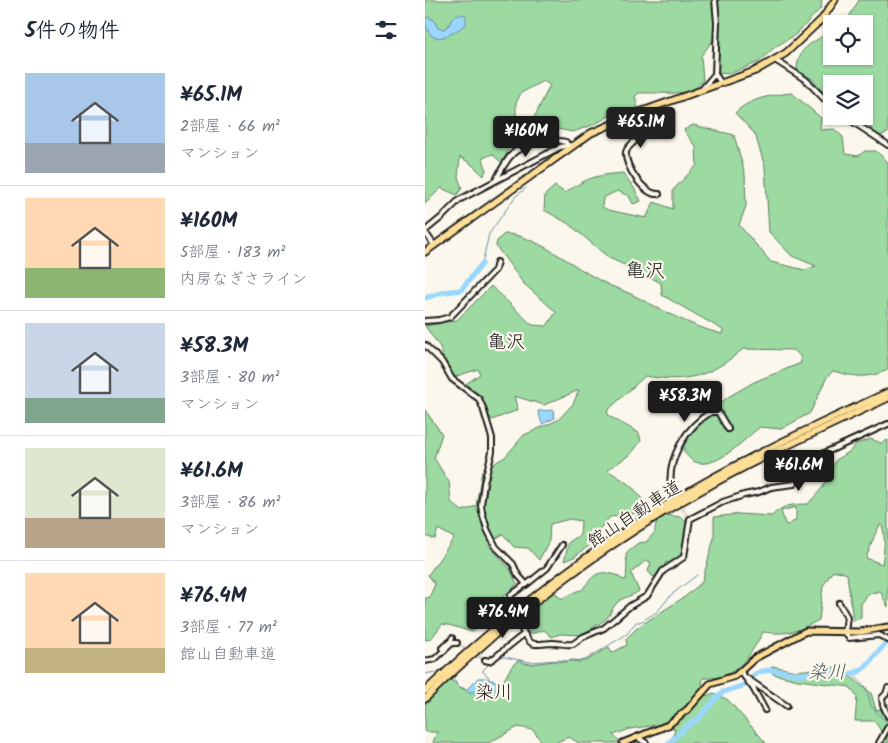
<!DOCTYPE html>
<html lang="ja">
<meta charset="utf-8">
<style>
body{margin:0;font-family:Kalam,"Klee One",sans-serif;background:#f2f2f3;color:#1f2937;height:100vh;display:flex;flex-direction:column;font-size:19px;white-space:nowrap}
*{box-sizing:border-box;margin:0}
p{font-size:16px;color:#747a83}
.icon{flex:none;width:28px;height:28px;fill:none;stroke:currentColor;stroke-width:2;stroke-linecap:round;stroke-linejoin:round}
.map{position:relative;flex:1;overflow:hidden}
.side{display:flex;flex-direction:column;background:#fff;width:425px}
.side>*{flex:none}
.controls{position:absolute;left:398px;top:15px;display:grid;gap:10px}
.controls a{display:grid;place-items:center;width:50px;height:50px;border-radius:0px;background:#fff;box-shadow:0 1px 4px #0004;font-size:25px}
.price{position:absolute;translate:-50% -42px;padding:0 11px;border-radius:5px;background:#1c1c1c;color:#fff;font-size:16px;line-height:32px;filter:drop-shadow(0 1px 2px #0008)}
.price::after{content:'';position:absolute;left:50%;top:30px;width:15px;height:11px;margin-left:-8px;background:inherit;clip-path:polygon(0 0,100% 0,50% 100%)}
.price.on{background:#222;color:#fff}
ul{padding:0;list-style:none}
li{display:flex;align-items:center;gap:15px;height:125px;padding:0 25px}
li+li{border-top:1px solid #e0e1e3}
li span{display:grid;place-items:center;flex:none;width:140px;height:100px;border-radius:0px;color:#555}
li>.icon{margin-inline-start:auto}
span .icon{width:60px;height:60px;fill:#fffc;stroke-width:1}
li b{font-size:21px}
h2{display:flex;justify-content:space-between;align-items:center;height:60px;padding:0 25px;font-size:21px}
main{display:flex;flex:1;min-height:0}
.map>svg:first-child{display:block}
.green{fill:#9cdaa2;stroke:#5c7b5f;fill-rule:evenodd}
.water{fill:#9bd7fc;stroke:#688ca2}
.lines{fill:none;stroke-linecap:round;stroke-linejoin:round}
.stream{stroke:#688ca2;stroke-width:1}
.river{stroke:#9bd7fc;stroke-width:5.5}
.minor-tunnel{stroke:#dad6cd;stroke-width:4;stroke-dasharray:4 2;stroke-linecap:butt}
.minor-casing{stroke:#1c1c1c;stroke-width:8}
.major-casing{stroke:#1c1c1c;stroke-width:9}
.highway-casing{stroke:#1c1c1c;stroke-width:9}
.minor{stroke:#fbf7ec;stroke-width:4}
.major{stroke:#fdde96;stroke-width:5}
.highway{stroke:#fdde96;stroke-width:5.5}
.labels{text-anchor:middle;dominant-baseline:central;stroke-width:4.5;stroke-linejoin:round;paint-order:stroke}
.street-label{font-size:18px;fill:#1c1c1c;stroke:#fbf7ec}
.neighbourhood-label{font-size:19px;fill:#1c1c1c;stroke:#fbf7ec}
.water-label{font-size:19px;font-style:italic;fill:#42545f;stroke:#fbf7ec}
.quarter-label{font-size:20px;fill:#1c1c1c;stroke:#fbf7ec}
</style>
<main>
<section class="side">
<h2>5件の物件<svg class="icon" aria-label="filters" viewBox="0 0 24 24"><path d="M4 7h16M4 17h16"/><circle cx="9" cy="7" r="2"/><circle cx="15" cy="17" r="2"/></svg></h2>
<ul>
<li><span style="background:linear-gradient(#a9c7e8 70%,#9aa5b1 0)"><svg class="icon" aria-label="home" viewBox="0 0 24 24"><path d="M3 11l9-7 9 7M6 9v11h12V9"/></svg></span><div><b>¥65.1M</b><p>2部屋 · 66 m²</p><p>マンション</p></div></li>
<li><span style="background:linear-gradient(#ffd9b3 70%,#8fb573 0)"><svg class="icon" aria-label="home" viewBox="0 0 24 24"><path d="M3 11l9-7 9 7M6 9v11h12V9"/></svg></span><div><b>¥160M</b><p>5部屋 · 183 m²</p><p>内房なぎさライン</p></div></li>
<li><span style="background:linear-gradient(#c9d6e8 75%,#7fa58c 0)"><svg class="icon" aria-label="home" viewBox="0 0 24 24"><path d="M3 11l9-7 9 7M6 9v11h12V9"/></svg></span><div><b>¥58.3M</b><p>3部屋 · 80 m²</p><p>マンション</p></div></li>
<li><span style="background:linear-gradient(#dfe7d0 70%,#b9a48a 0)"><svg class="icon" aria-label="home" viewBox="0 0 24 24"><path d="M3 11l9-7 9 7M6 9v11h12V9"/></svg></span><div><b>¥61.6M</b><p>3部屋 · 86 m²</p><p>マンション</p></div></li>
<li><span style="background:linear-gradient(#ffd9b3 75%,#c2b280 0)"><svg class="icon" aria-label="home" viewBox="0 0 24 24"><path d="M3 11l9-7 9 7M6 9v11h12V9"/></svg></span><div><b>¥76.4M</b><p>3部屋 · 77 m²</p><p>館山自動車道</p></div></li>
</ul>
</section>
<div class="map">
<svg width="463" height="743" viewBox="0 0 463 743">
<rect width="100%" height="100%" fill="#fbf7ec"/>
<filter id="ink" filterUnits="userSpaceOnUse"><feTurbulence type="fractalNoise" baseFrequency=".02" numOctaves="2"/><feDisplacementMap in="SourceGraphic" scale="10" xChannelSelector="R" yChannelSelector="G"/><feConvolveMatrix kernelMatrix="1 2 1 2 8 2 1 2 1" color-interpolation-filters="sRGB"/></filter>
<g filter="url(#ink)">
<path class="green" d="M0,0H397L396,8L370,35L350,47L334,62L304,74L293,73L288,40L276,56L278,81C275,83 272,87 269,89C254,96 231,92 214,93L210,96L213,108L205,114L186,115L170,124L148,132L106,124L125,85L118,81L96,93L91,103V127L81,155L77,163L67,154L58,158L61,169L59,176L45,163L35,157L33,177L37,188L32,195L16,188L0,204Z
M434,0H463V133L454,136L444,127L445,121L439,116V84H406V93L397,91L387,79L372,70C373,48 384,45 401,34L406,36V56H439V24H422V20Z
M367,93L396,118L395,130L409,129L418,137L420,154L433,156L440,151H451L463,162V370C442,379 430,377 408,371L402,377L385,413L356,429L335,427C319,439 296,466 274,463C267,462 263,457 259,452V438L271,423L303,397L329,382L376,363L375,356L369,350L318,349C285,377 262,383 220,376L182,411L184,416L214,433L216,441L206,454L182,470C198,480 213,488 220,505L213,513L185,517L171,533L165,545L149,557L139,561L144,542L155,535L156,521L145,519L125,524L124,541L114,560L103,548L89,547L78,534L64,543L65,547L85,569L92,584L69,605L58,623L48,632C37,630 29,625 17,624L6,639L0,640V598H4L10,584L3,575L29,538L13,529L10,539L0,536V410L17,434L9,458L24,482L26,502L37,511L51,506L57,471L80,457L99,435L133,420L148,404L154,390L119,405L89,396L93,410L67,420L41,384L55,374L53,369L23,379L15,347L0,326L32,320L66,286L107,325L122,326L131,312L98,283L71,246L72,241L79,234C109,233 151,269 178,282C187,287 197,290 206,294C236,309 264,326 297,334L298,330L237,295L236,283L217,273L184,258L144,224L119,210L120,195L130,186L140,193C161,178 171,175 198,173L209,188L216,201L208,204L204,196L192,191L178,198L177,207L183,210L221,218L229,202L248,209V190L272,165L271,147L259,130L268,125L309,135L320,174L321,206L314,225L346,262L380,270L391,266L367,256L344,232L340,167L330,134L310,113C325,98 347,95 367,93Z
M446,439L456,443L463,440V607L455,591L443,594L436,604V618L428,621L422,574L413,571L407,572L398,586L394,620C371,632 364,635 338,632C324,657 312,680 278,678L277,686L281,696L289,693L303,700L341,743H246L250,729L238,724L205,729L188,735L197,743H154L144,737L129,743H123L116,741L108,730L93,727L63,743H9L8,742L12,732H0V703L25,679C31,683 34,688 41,690C49,693 73,687 78,681C84,673 85,664 95,660L99,663L106,664L128,661L142,662L146,660L161,661L184,647L187,653L202,645L201,639L213,627L261,596L277,582L289,538V517L314,514L347,516C356,505 370,504 383,504L398,487L411,460L424,452L431,444ZM371,507V520L363,525L360,524L356,511ZM455,525H457C461,539 459,550 457,564L441,558C446,547 448,536 455,525Z
M241,515L255,517L265,523C266,548 265,552 245,565L243,562L240,563V567L232,577L227,576L223,571L226,562L220,561L206,573L214,591C208,596 198,597 193,602C187,607 186,615 181,619C173,625 165,629 157,635L135,634L127,637L119,630L106,634L97,628L102,621L106,620L110,624L112,617L109,608L127,593H131L135,598H138L152,591L157,590C170,573 173,569 194,576L196,579L201,580L202,565L201,555L203,551L213,543L221,542L230,532C230,522 232,520 241,515Z
M347,666L371,671L408,667L420,672L446,693L451,710L462,708L463,703V743H459L455,729L449,721H430L432,697L425,687L373,680L348,674Z"/>
<path class="water" d="M38,14L41,16V24C30,32 8,48 2,28C0,23 0,21 2,17L8,19L13,28L19,29L24,25L28,17Z
M128,410L130,418L117,424L113,411Z
M53,678H59L74,682L75,687L63,692H42V689Z"/>
<g class="lines">
<path class="stream" d="M57,264L64,234L90,197L101,188
M75,656L104,662L134,660L155,662L160,660L202,634L211,622H215L232,612L246,595L272,575
M0,674L16,671
M427,674L441,687L446,706L463,724
M27,676L33,686L41,689
M64,679L63,676L58,672V670L70,659"/>
<path class="river" d="M0,298L19,292L36,290L57,264
M329,675C346,664 363,676 381,674C388,673 392,670 400,670C409,671 420,676 430,673C444,669 451,650 463,642
M244,743L262,726L274,718L293,696L298,692L320,685"/>
<path class="minor-tunnel" d="M246,487L262,516
M85,604L96,628
M32,643L60,660"/>
<defs>
<path id="minor" d="M290,0L292,23L290,74L296,83
M350,60L381,80L406,106
M278,88L290,74
M215,112L220,125V132C215,139 203,144 201,152C199,166 220,196 234,194
M419,116L463,145
M71,180C75,172 83,156 91,151C104,143 126,138 141,142L142,145
M0,231L17,217L34,200L135,147L147,145
M0,232L9,245
M0,321L14,320L25,317L70,270L72,262
M0,345L17,362L27,379L54,399L58,408L67,438V452L59,483L56,505L57,512L62,529L71,547L88,564L93,575L101,584L86,595L85,597V604
M246,487C242,458 262,426 286,412H293L303,429
M265,519L298,502L319,495L334,492L346,487L369,484L395,455L463,424
M101,585L122,568L137,545
M414,603L422,617L420,632L424,638L454,635L463,640
M96,628C107,649 107,644 128,643C135,643 141,645 148,644L158,637L179,628L205,606L222,596L238,571L259,557L265,519
M19,651L17,648L26,641L27,638
M60,660L64,661L69,658L99,634
M0,661L10,659L27,643H32
M316,672L328,688L340,710
M320,677L362,706
M463,688L461,694L457,698L458,705L463,716
M212,737L221,743
M454,743L463,727"/>
<path id="major" d="M198,743L243,725L263,709L285,684L310,676L330,658L381,631L435,632L463,627"/>
<path id="highway" d="M0,252L166,133L215,112L330,71L361,53L397,19L410,0
M0,691C83,612 173,543 273,486C334,451 399,422 463,392
M0,699C83,618 176,546 277,490C337,456 400,428 463,398"/>
</defs>
<use href="#minor" class="minor-casing"/>
<use href="#major" class="major-casing"/>
<use href="#highway" class="highway-casing"/>
<use href="#minor" class="minor"/>
<use href="#major" class="major"/>
<use href="#highway" class="highway"/>
</g>
</g>
<g class="labels">
<g class="street-label">
<text transform="translate(210 515) rotate(-33)">館山自動車道</text>
</g>
<g class="neighbourhood-label">
<text x="81" y="343">亀沢</text>
<text x="69" y="693">染川</text>
</g>
<g class="water-label">
<text x="402" y="673">染川</text>
</g>
<g class="quarter-label">
<text x="220" y="272">亀沢</text>
</g>
</g>
</svg>
<div class="controls">
<a><svg class="icon" aria-label="locate" viewBox="0 0 24 24"><circle cx="12" cy="12" r="6"/><path d="M12 2v4M12 18v4M2 12h4M18 12h4"/></svg></a>
<a><svg class="icon" aria-label="layers" viewBox="0 0 24 24"><path d="M12 4l9 5-9 5-9-5zM3 14l9 5 9-5"/></svg></a>
</div>
<b class="price on" style="left:216px;top:149px">¥65.1M</b>
<b class="price" style="left:101px;top:158px">¥160M</b>
<b class="price" style="left:260px;top:423px">¥58.3M</b>
<b class="price" style="left:374px;top:492px">¥61.6M</b>
<b class="price" style="left:78px;top:639px">¥76.4M</b>
</div>
</main>
